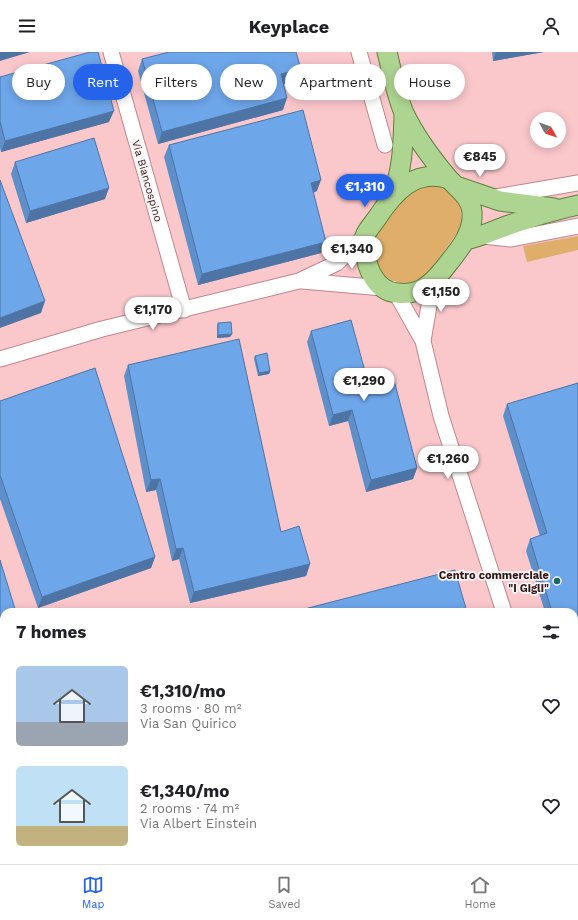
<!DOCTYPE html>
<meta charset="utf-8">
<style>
body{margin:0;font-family:"Work Sans",sans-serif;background:#f2f2f2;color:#202124;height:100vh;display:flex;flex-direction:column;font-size:15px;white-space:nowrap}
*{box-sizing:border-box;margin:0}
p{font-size:13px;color:#757577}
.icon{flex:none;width:22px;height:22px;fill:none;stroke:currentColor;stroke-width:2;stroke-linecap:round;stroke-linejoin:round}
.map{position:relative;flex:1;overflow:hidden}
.sheet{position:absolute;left:0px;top:556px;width:578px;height:256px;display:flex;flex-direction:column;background:#fff;border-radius:12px 12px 0 0;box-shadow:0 2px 10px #0003}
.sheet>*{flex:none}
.banner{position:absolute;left:12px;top:12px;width:554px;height:36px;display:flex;gap:8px}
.needle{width:26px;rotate:130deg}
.controls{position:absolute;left:530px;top:60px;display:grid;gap:8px}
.controls a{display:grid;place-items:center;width:36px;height:36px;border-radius:50%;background:#fff;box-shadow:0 2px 10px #0003;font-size:20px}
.price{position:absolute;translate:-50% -34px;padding:0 9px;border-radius:14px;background:#fff;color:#222;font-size:13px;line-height:26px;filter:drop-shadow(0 1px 2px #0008)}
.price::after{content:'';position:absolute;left:50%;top:24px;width:12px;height:9px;margin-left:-6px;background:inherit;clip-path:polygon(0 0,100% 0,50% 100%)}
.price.selected{background:#2563eb;color:#fff}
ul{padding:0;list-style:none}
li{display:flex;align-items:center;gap:12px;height:100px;padding:0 16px}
li span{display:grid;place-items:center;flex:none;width:112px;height:80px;border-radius:6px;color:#555}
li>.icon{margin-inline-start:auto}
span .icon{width:48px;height:48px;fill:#fffc;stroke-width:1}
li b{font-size:17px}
h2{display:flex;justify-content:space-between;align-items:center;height:48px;padding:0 16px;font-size:17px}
.chip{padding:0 14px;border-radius:18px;background:#fff;box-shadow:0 2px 10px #0003;font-size:14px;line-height:36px}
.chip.selected{background:#2563eb;color:#fff}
header{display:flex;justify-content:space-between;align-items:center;height:52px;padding:0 16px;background:#fff;font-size:18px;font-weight:700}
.tabs{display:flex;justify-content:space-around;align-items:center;height:56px;border-top:1px solid #e0e0e0;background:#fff;font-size:11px;color:#757577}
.tabs a{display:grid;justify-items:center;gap:2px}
.tabs .selected{color:#2563eb}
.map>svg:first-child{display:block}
.green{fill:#dfae6a}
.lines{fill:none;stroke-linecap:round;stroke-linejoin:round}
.minor-casing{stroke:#c0858a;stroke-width:17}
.major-casing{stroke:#5f8039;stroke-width:21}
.minor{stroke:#fff;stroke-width:15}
.major{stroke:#aed492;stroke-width:19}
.wall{fill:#5f8fc9}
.shaded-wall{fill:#4d74a4}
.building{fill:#6ea6ea;stroke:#4d74a4}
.poi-dot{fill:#1b6867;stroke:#fcf5f5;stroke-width:1.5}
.labels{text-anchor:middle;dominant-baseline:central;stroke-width:3.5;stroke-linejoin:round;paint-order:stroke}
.street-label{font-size:11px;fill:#30191b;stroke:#fcf5f5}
.poi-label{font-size:11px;font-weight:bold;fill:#30191b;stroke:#fcf5f5;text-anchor:end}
</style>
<header><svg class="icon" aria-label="menu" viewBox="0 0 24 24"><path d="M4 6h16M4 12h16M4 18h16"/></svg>Keyplace<svg class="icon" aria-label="person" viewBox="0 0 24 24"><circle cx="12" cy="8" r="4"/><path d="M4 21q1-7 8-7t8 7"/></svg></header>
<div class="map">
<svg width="578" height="812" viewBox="0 0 578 812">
<rect width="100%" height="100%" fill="#fac7cb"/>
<path class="green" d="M422,133L440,134L449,138L460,152L462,170L459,178L428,222L411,231H401L391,228L382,222L376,214L373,194L376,184L407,141Z
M578,184V198L527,210L523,194Z"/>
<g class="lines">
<defs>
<path id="minor" d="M111,0L184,258
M359,0L385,93
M496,145L578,131
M483,184L511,187L578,174
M302,229L383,236
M396,241L423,289L441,364L504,560
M423,289L431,242L436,227
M0,307L102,277L299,229L337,211L365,184
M538,808L539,812"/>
<path id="major" d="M387,0C392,20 396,42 404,61C415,84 432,107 448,126C457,136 471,145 472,160C474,183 456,201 443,218C431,233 418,244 397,241C375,239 366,215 365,196C365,193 364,188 365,184C367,178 373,172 377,166C394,140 415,116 449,127
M459,135L500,149L554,156
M392,145C403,116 403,93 404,62
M465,188C481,185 494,178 509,173C532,165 554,158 578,153"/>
</defs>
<use href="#minor" class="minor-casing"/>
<use href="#major" class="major-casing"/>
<use href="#minor" class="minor"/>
<use href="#major" class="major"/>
</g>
<path class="wall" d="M492,0H544L493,9Z
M142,7L301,17L296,29L283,32V58L158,92L138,19Z
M0,25L109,70L1,100L0,96Z
M169,93L317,139L313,141L321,201L198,233L164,105Z
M15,110L105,147L26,171L11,122Z
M218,271L230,285L217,286V274Z
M311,279L369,334L417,416L413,427L366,440L348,369L329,374L307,290Z
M255,304L270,319L269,322L258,324L254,307Z
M128,313L310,512L306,524L190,551L179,507L172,509L156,438L146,440L124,324Z
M578,331V667L574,654V560H545L526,499L530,487L540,484L503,364L507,352Z
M0,349L155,505L151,516L38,556L0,447Z
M4,779V807L0,792V790Z
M4,808H82L68,812H5Z
M278,808H519L520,812H279Z"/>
<path class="shaded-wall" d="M0,0H30L0,9Z
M496,0H544L493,9Z
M301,17L296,29L277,34L281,22Z
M287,46L283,58L158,92L162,80Z
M114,59L109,70L1,100L5,89Z
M321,128L317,139L306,142L311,131Z
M109,136L105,147L26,171L30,159Z
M326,190L321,201L198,233L202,222Z
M45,249L41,261L0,276V266Z
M232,282L230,285L217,286L218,283Z
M270,319L269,322L258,324L259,321Z
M352,358L348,369L329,374L333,363Z
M417,416L413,427L366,440L371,428Z
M160,427L156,438L146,440L151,428Z
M183,496L179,507L172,509L176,497Z
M155,505L151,516L38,556L42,545Z
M310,512L306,524L190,551L194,540Z
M4,590V600L0,601V591Z
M4,667V678L0,679V668Z
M4,759V769L0,770V760Z
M45,808H82L68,812H31Z
M294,808L293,812H285L286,810Z"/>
<path class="building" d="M90,0H98L114,59L5,89L0,69V25Z
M169,0H296L301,17L281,22L287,46L162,80L142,7Z
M303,58L321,128L311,131L326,190L202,222L169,93Z
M94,86L109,136L30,159L15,110Z
M0,128L45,249L0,266Z
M351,268L369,334L394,328L417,416L371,428L352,358L333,363L311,279Z
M231,270L232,282L218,283V271Z
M239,287L281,480L299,474L310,512L194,540L183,496L176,497L160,427L151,428L128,313Z
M267,301L270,319L259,321L255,304Z
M95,316L155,505L42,545L0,423V349Z
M578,331V642L574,629V560H552L530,487L547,481L507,352Z
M0,508L16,560H4V590L0,591Z
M455,518L467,560H293Z
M4,620V667L0,668V621Z
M4,686V759L0,760V687Z
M12,808H45L31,812H13Z
M132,808H206L207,812H117Z
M285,808H519L520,812H295L294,808L286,810Z"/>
<circle class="poi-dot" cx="557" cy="529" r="4"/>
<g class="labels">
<g class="street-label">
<text transform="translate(147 129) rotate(74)">Via Biancospino</text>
</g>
<g class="poi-label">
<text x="549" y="523">Centro commerciale<tspan x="549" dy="13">"I Gigli"</tspan></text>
</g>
</g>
</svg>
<div class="controls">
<a><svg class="needle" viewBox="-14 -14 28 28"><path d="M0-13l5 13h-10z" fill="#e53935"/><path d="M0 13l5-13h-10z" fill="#757577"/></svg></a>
</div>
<b class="price" style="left:480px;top:126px">€845</b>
<b class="price selected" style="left:365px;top:156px">€1,310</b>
<b class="price" style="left:352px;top:218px">€1,340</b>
<b class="price" style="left:441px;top:261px">€1,150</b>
<b class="price" style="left:153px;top:279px">€1,170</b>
<b class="price" style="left:364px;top:350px">€1,290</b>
<b class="price" style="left:448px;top:428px">€1,260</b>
<div class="banner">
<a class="chip">Buy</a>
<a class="chip selected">Rent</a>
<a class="chip">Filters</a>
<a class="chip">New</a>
<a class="chip">Apartment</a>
<a class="chip">House</a>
</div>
<section class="sheet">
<h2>7 homes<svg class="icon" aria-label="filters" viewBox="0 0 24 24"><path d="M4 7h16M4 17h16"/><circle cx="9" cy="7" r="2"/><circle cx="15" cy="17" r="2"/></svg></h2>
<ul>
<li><span style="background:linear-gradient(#a9c7e8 70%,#9aa5b1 0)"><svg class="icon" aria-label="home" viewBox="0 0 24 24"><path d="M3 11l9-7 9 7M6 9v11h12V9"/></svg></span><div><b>€1,310/mo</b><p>3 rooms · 80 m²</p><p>Via San Quirico</p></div><svg class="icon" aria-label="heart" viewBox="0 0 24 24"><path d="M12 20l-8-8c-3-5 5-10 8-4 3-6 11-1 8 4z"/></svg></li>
<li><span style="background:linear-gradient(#bfe0f5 75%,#c2b280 0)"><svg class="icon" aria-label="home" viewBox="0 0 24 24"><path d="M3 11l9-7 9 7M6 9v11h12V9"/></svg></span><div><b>€1,340/mo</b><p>2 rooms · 74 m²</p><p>Via Albert Einstein</p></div><svg class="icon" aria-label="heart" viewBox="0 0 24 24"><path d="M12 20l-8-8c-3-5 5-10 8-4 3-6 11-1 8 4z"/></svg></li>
</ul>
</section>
</div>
<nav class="tabs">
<a class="selected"><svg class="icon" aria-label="map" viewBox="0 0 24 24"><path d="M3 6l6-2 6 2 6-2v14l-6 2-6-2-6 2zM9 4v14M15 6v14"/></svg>Map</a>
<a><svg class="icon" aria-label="saved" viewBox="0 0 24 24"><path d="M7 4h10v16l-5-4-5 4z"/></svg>Saved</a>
<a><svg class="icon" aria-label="home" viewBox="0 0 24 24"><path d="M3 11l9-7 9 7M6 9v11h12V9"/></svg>Home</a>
</nav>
